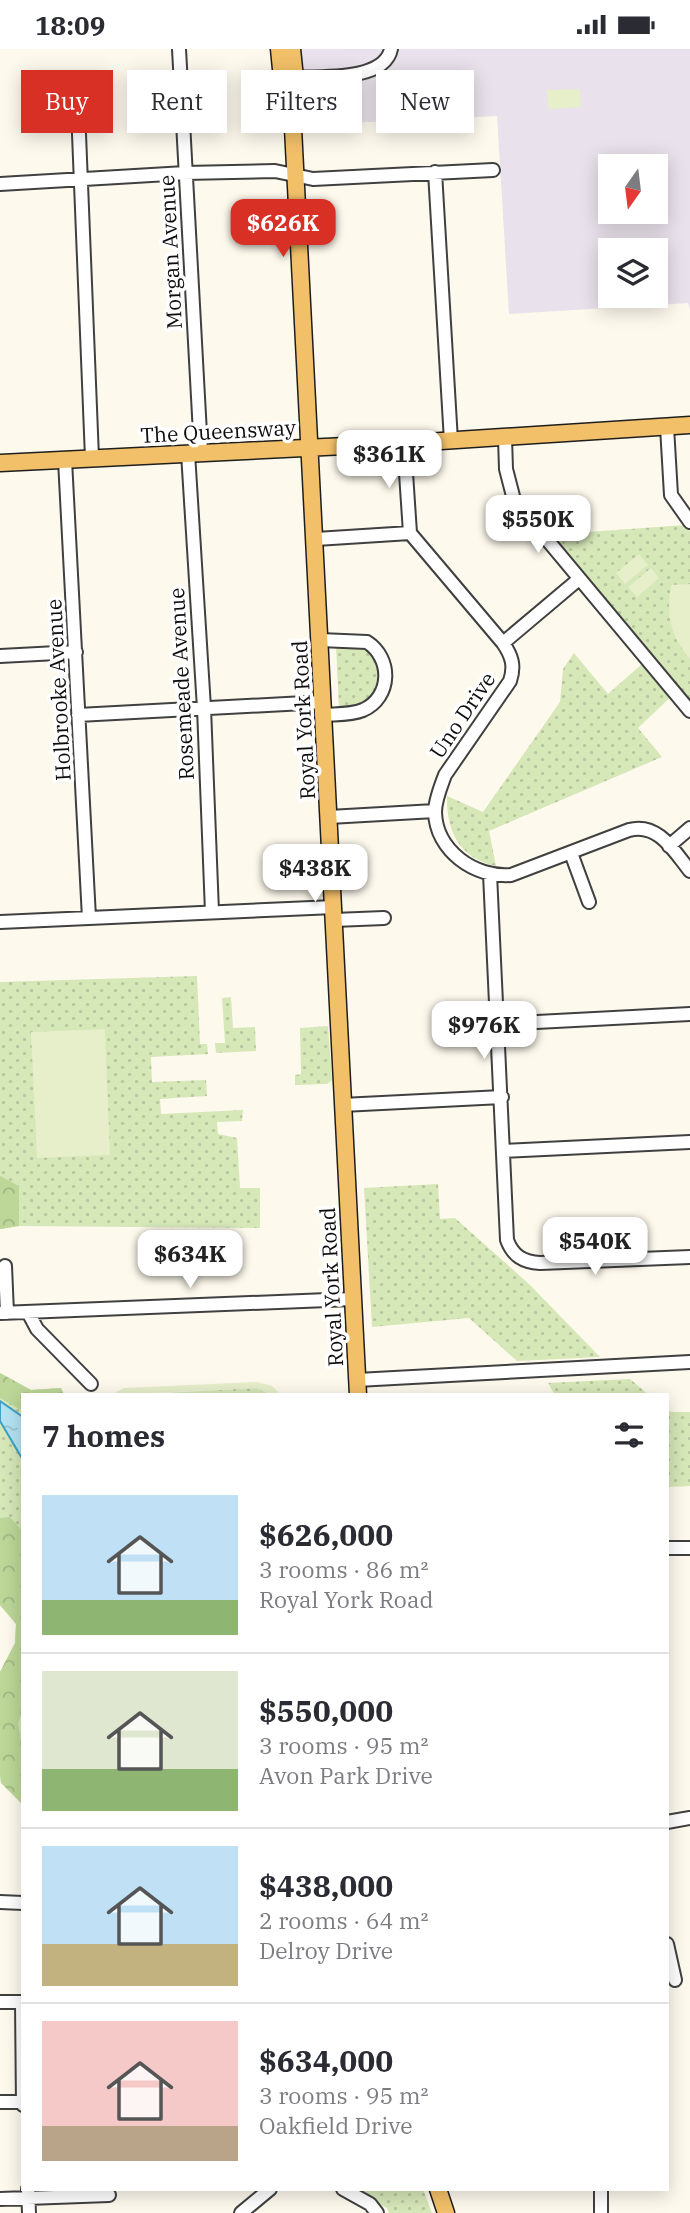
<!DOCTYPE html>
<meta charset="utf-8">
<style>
body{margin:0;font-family:"IBM Plex Serif",serif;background:#f7f7f7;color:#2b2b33;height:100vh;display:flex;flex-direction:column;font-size:26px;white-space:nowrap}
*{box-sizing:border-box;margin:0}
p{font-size:23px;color:#7c7c81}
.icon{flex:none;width:38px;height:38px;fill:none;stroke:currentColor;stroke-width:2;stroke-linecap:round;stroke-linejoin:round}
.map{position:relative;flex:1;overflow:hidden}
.panel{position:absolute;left:21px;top:1344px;width:648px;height:798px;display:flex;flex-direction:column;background:#fff;border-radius:0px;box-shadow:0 4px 18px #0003}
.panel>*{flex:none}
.hud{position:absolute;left:21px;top:21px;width:649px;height:63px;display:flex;gap:14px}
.needle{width:46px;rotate:194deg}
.tools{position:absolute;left:598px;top:105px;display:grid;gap:14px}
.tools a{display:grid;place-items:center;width:70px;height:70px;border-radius:0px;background:#fff;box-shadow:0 4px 18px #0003;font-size:35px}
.price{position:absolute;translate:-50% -60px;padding:0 16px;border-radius:14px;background:#fff;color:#222;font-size:23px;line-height:46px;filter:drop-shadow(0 2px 4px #0008)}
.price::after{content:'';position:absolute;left:50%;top:42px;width:21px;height:16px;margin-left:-10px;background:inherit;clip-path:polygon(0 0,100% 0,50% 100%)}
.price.on{background:#d93025;color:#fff}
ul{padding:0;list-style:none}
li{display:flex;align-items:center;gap:21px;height:175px;padding:0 21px}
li+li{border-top:2px solid #e1e1e2}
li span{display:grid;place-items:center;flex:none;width:196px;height:140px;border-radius:0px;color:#555}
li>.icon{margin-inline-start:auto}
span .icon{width:84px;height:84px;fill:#fffc;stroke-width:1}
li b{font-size:30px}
h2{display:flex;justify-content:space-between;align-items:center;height:84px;padding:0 21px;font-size:30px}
.chip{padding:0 24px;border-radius:0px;background:#fff;box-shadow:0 4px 18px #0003;font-size:24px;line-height:63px}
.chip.on{background:#d93025;color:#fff}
.status{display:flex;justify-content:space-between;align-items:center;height:49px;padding:0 35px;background:#fff;direction:ltr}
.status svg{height:19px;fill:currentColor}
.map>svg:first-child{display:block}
.industrial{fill:#e9e1eb;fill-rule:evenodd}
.grass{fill:url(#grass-dots)}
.forest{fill:url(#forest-crowns)}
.pitch{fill:#e6eeca}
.water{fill:url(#water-ripples);stroke:#3fa1c7;stroke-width:2}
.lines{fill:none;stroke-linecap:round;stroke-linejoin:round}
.minor-casing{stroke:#404040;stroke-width:16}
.major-casing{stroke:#1e1e1e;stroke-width:19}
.minor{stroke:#fff;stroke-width:12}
.major{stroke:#f2c069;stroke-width:16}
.labels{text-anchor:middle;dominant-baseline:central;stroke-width:7;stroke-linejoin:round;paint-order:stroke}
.street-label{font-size:21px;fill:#0d0d0d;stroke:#fff}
</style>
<div class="status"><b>18:09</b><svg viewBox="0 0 49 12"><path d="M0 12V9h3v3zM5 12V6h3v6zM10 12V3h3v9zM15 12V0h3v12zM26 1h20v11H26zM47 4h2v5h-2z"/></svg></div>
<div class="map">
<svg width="690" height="2164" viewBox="0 0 690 2164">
<defs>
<pattern id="grass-dots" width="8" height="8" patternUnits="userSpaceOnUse" patternTransform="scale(1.75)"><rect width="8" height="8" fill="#d6e7b8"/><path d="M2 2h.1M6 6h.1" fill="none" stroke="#b6c59d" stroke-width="1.8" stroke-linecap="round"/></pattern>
<pattern id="forest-crowns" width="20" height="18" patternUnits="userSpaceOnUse" patternTransform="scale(1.75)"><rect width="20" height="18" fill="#bcd798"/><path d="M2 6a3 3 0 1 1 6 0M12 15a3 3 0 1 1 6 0" fill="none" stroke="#a0b782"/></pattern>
<pattern id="water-ripples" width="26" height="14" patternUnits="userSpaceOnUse" patternTransform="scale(1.75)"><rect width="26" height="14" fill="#b4e3f3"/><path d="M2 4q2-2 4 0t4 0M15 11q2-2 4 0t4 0" fill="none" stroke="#9ac2cf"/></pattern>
</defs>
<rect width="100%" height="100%" fill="#fef9ed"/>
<path class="industrial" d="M301,0H690V261L688,254L509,265L497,67L306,76ZM611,117H656V163H611ZM611,201H656V247H611Z"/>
<path class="grass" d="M685,476L690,482V655L678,641L638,679L662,708L489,782L496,817C460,810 446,782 447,747L483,763L560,653L563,620L574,604L608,645L650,608L547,486Z
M336,596C363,598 367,596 381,621L376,645L360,657L339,660Z
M197,927L200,995H207L208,1005L151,1008L152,1033L206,1031L207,1047L160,1050L161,1065L243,1061L242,1072L217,1073L218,1085L237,1089L240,1139H260V1179L19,1177L0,1180V933Z
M231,948L233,979L255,978L256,1002L216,1004L215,994H225L222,949Z
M328,977L332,1031L327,1035L295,1036V1026L301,1025L300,979Z
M438,1135L440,1170L455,1169L529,1235L600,1308L517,1312L469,1269L372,1278L364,1139Z
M0,1324L31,1341L61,1339L64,1346H23V1756L1,1733L0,1725V1623L15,1594L16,1575L0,1556Z
M630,1330L649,1346H555L548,1334Z
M257,1339L272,1346H124Z
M667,1360L671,1363H690V1437L667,1438Z
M352,2140H423L432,2164H389L387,2159Z"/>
<path class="forest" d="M0,1127L19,1137V1177L0,1180Z
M0,1324L31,1341L61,1339L64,1346H23V1362L0,1349Z
M10,1468L23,1483V1659L18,1674L23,1702V1756L1,1734L0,1726V1623L15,1594L16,1575L0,1556V1469Z"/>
<path class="pitch" d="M580,40L581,58L548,60L547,41Z
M639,505L648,516L625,535L616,524Z
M651,519L659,529L637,548L628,538Z
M690,535V610C670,586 666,567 671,536Z
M105,980L110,1106L37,1109L31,983Z
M257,1333L272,1337L281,1346H272L257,1339L111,1346L124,1339Z"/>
<path class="water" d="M0,1352L23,1368V1411L0,1372Z"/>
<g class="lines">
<defs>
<path id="minor" d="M179,0L201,403
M286,29C315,27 384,34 391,0
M78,60L92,409
M435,123L451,392
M0,135L185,124L275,122L313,130L493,121
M667,378L671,446L690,473
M505,389L506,420L514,451L690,662
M404,394L410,484L503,594C512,607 515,617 510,632L445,726C441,737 435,751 435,763C436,802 475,829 511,826L629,781C658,773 674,802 690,822
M188,404L204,659L212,863
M65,411L89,869
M316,490L410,484
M320,591L367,593C392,609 392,648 363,661C351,666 336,665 324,666
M503,594L579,530
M0,607L76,603
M78,666L323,653
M329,768L435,762
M669,797L690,779
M571,804L589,853
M490,825L507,1191C513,1207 523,1213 540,1214L690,1208
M334,871L384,869
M0,873L334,858
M498,975L690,965
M342,1056L502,1048
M505,1102L690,1093
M5,1217L7,1264
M0,1264L352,1250
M29,1265L37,1280L91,1335
M357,1331L690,1313
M667,1499H690
M667,1773L690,1769
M0,1853L23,1854
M667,1895L675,1931
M0,1953H23
M22,1953L23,2056
M0,2053H23
M28,2140L29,2164
M343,2140L370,2155L377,2164
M0,2150L109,2146
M241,2164L270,2140
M601,2164V2140"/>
<path id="major" d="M279,0L286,70L293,79
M292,0L299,67L293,79L358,1346
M0,414L426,393L690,376
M438,2140L446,2164"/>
</defs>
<use href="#minor" class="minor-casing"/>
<use href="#major" class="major-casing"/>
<use href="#minor" class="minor"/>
<use href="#major" class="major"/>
</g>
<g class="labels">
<g class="street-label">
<text transform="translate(170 203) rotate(-93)">Morgan Avenue</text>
<text transform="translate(218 382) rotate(-3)">The Queensway</text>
<text transform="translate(181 635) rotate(-93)">Rosemeade Avenue</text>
<text transform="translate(58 641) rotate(-93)">Holbrooke Avenue</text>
<text transform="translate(462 666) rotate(-56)">Uno Drive</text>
<text transform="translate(303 671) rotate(-93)">Royal York Road</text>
<text transform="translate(331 1238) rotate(-93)">Royal York Road</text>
</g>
</g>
</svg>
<div class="tools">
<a><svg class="needle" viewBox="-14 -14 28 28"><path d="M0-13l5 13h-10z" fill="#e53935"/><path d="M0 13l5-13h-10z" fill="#7c7c81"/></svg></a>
<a><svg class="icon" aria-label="layers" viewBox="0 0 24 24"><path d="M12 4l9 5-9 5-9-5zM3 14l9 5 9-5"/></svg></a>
</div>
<b class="price on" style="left:283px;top:210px">$626K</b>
<b class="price" style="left:389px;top:441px">$361K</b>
<b class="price" style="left:538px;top:506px">$550K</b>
<b class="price" style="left:315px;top:855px">$438K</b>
<b class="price" style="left:484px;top:1012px">$976K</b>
<b class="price" style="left:595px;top:1228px">$540K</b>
<b class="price" style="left:190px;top:1241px">$634K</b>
<div class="hud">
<a class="chip on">Buy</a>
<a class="chip">Rent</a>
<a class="chip">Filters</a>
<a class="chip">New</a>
</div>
<section class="panel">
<h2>7 homes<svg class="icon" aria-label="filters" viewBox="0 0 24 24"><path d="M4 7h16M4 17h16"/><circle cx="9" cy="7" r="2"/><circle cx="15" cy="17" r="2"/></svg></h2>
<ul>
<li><span style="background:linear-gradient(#bfe0f5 75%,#8fb573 0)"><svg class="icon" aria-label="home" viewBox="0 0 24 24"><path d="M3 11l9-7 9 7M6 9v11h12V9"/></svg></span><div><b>$626,000</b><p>3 rooms · 86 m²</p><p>Royal York Road</p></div></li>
<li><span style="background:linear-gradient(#dfe7d0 70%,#8fb573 0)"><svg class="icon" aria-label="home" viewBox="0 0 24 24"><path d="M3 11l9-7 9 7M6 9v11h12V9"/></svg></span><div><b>$550,000</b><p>3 rooms · 95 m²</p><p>Avon Park Drive</p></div></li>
<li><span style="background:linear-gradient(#bfe0f5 70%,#c2b280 0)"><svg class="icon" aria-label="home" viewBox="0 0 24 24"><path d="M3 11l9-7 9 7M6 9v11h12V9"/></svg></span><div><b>$438,000</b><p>2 rooms · 64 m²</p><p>Delroy Drive</p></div></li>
<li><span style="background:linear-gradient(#f6c9c9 75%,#b9a48a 0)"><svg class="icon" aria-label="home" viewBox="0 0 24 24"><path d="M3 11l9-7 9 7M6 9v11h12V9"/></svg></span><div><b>$634,000</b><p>3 rooms · 95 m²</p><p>Oakfield Drive</p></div></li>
</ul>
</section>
</div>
